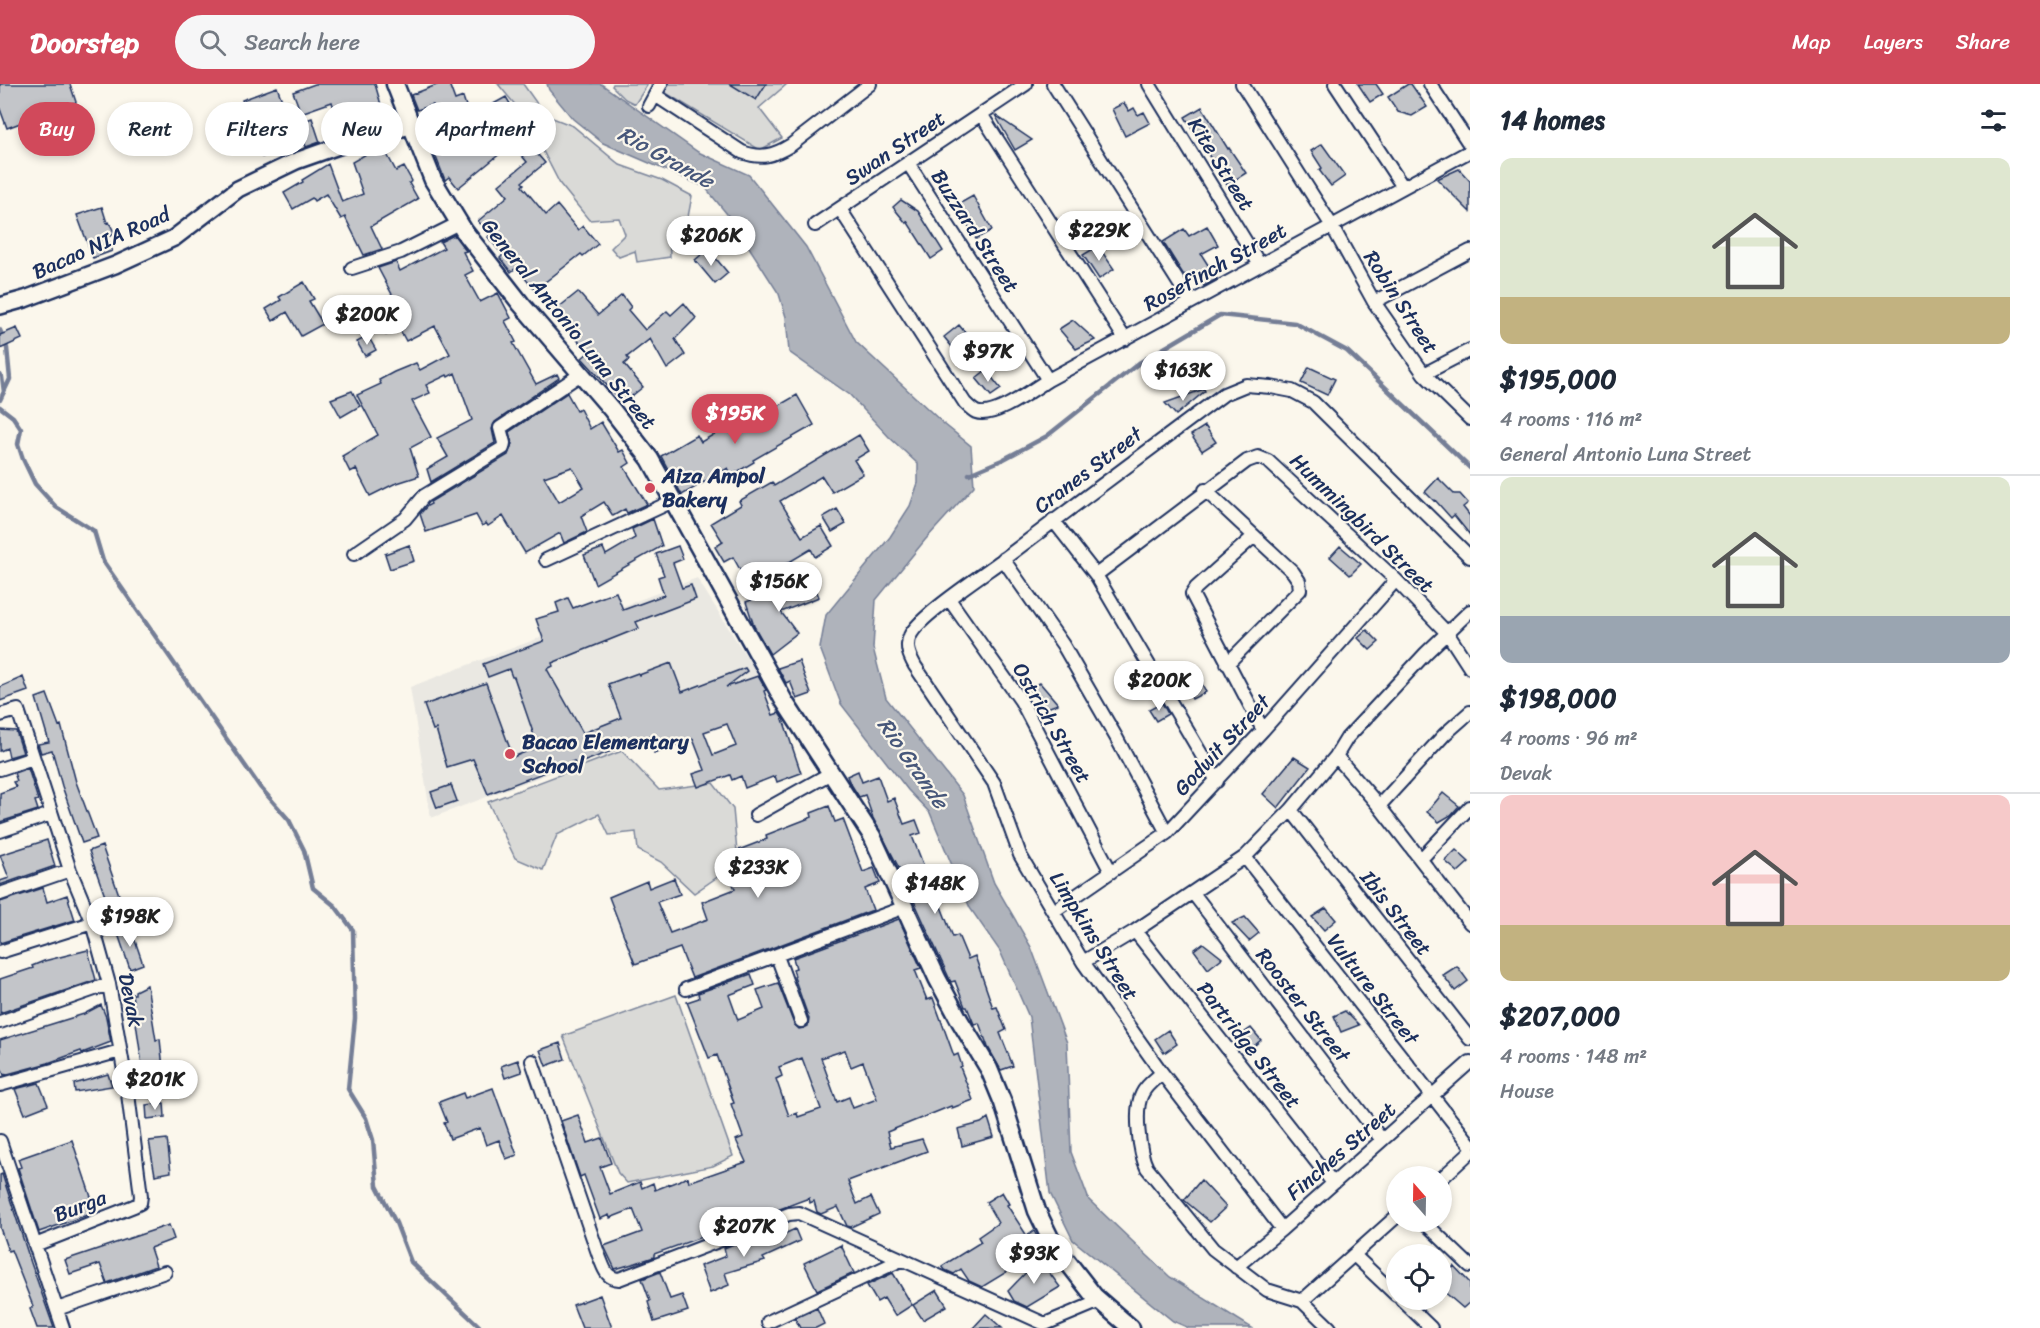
<!DOCTYPE html>
<meta charset="utf-8">
<style>
body{margin:0;font-family:Sriracha,sans-serif;background:#f6f6f7;color:#1f2937;height:100vh;display:flex;flex-direction:column;font-size:22px;white-space:nowrap}
*{box-sizing:border-box;margin:0}
p{font-size:20px;color:#747a83}
.icon{flex:none;width:33px;height:33px;fill:none;stroke:currentColor;stroke-width:2;stroke-linecap:round;stroke-linejoin:round}
.map{position:relative;flex:1;overflow:hidden}
.details{display:flex;flex-direction:column;background:#fff;width:570px}
.details>*{flex:none}
.guide{position:absolute;left:18px;top:18px;width:570px;height:54px;display:flex;gap:12px}
.needle{width:39px;rotate:340deg}
.fabs{position:absolute;left:1386px;top:1082px;display:grid;gap:12px}
.fabs a{display:grid;place-items:center;width:66px;height:66px;border-radius:50%;background:#fff;box-shadow:0 3px 9px #0003;font-size:30px}
.price{position:absolute;translate:-50% -51px;padding:0 14px;border-radius:21px;background:#fff;color:#222;font-size:20px;line-height:39px;filter:drop-shadow(0 2px 3px #0008)}
.price::after{content:'';position:absolute;left:50%;top:36px;width:18px;height:14px;margin-left:-9px;background:inherit;clip-path:polygon(0 0,100% 0,50% 100%)}
.price.on{background:#d1495b;color:#fff}
ul{padding:0;list-style:none}
li{display:grid;align-content:center;gap:12px;height:318px;padding:0 30px}
li+li{border-top:2px solid #e0e1e3}
li span{display:grid;place-items:center;height:186px;border-radius:12px;color:#555}
li>.icon{margin-inline-start:auto}
span .icon{width:108px;height:108px;fill:#fffc;stroke-width:1}
li b{font-size:26px}
h2{display:flex;justify-content:space-between;align-items:center;height:72px;padding:0 30px;font-size:26px}
.chip{padding:0 21px;border-radius:27px;background:#fff;box-shadow:0 3px 9px #0003;font-size:21px;line-height:54px}
.chip.on{background:#d1495b;color:#fff}
header{display:flex;align-items:center;gap:36px;box-sizing:border-box;height:84px;padding:0 30px;background:#d1495b;color:#fff}
header strong{font-size:28px}
nav{display:flex;gap:33px;margin-inline-start:auto;font-size:21px}
.search{width:420px;height:54px;background:#f6f6f7;display:flex;align-items:center;gap:15px;box-sizing:border-box;padding:0 21px;border-radius:33px;color:#747a83;font-size:22px}
main{display:flex;flex:1;min-height:0}
.map>svg:first-child{display:block}
.built{fill:#eae8e2}
.green{fill:#dadad7;stroke:#7a849a;stroke-width:1.5}
.water{fill:#afb3bb;stroke:#747e96;stroke-width:1.5}
.lines{fill:none;stroke-linecap:round;stroke-linejoin:round}
.stream{stroke:#747e96;stroke-width:4.5}
.building{fill:#c3c5c9;stroke:#1b2f5e;stroke-width:1.5;fill-rule:evenodd}
.minor-casing{stroke:#1b2f5e;stroke-width:16}
.tertiary-casing{stroke:#1b2f5e;stroke-width:20}
.secondary-casing{stroke:#1b2f5e;stroke-width:21}
.minor{stroke:#fbf7ec;stroke-width:12}
.tertiary{stroke:#fbf7ec;stroke-width:15}
.secondary{stroke:#fbf7ec;stroke-width:16}
.poi-dot{fill:#d1495b;stroke:#fbf7ec;stroke-width:2}
.labels{text-anchor:middle;dominant-baseline:central;stroke-width:4.5;stroke-linejoin:round;paint-order:stroke}
.street-label{font-size:21px;fill:#1b2f5e;stroke:#fbf7ec}
.poi-label{font-size:21px;font-weight:bold;fill:#1b2f5e;stroke:#fbf7ec;text-anchor:start}
.water-label{font-size:22px;font-style:italic;fill:#47577a;stroke:#fbf7ec}
</style>
<header>
<strong>Doorstep</strong>
<div class="search"><svg class="icon" aria-label="search" viewBox="0 0 24 24"><circle cx="10" cy="10" r="6"/><path d="M15 15l6 6"/></svg>Search here</div>
<nav><a>Map</a><a>Layers</a><a>Share</a></nav>
</header>
<main>
<div class="map">
<svg width="1470" height="1244" viewBox="0 0 1470 1244">
<rect width="100%" height="100%" fill="#fbf7ec"/>
<filter id="ink" filterUnits="userSpaceOnUse"><feTurbulence type="fractalNoise" baseFrequency=".0167" numOctaves="2"/><feDisplacementMap in="SourceGraphic" scale="12" xChannelSelector="R" yChannelSelector="G"/><feConvolveMatrix kernelMatrix="1 2 1 2 8 2 1 2 1" color-interpolation-filters="sRGB"/></filter>
<g filter="url(#ink)">
<path class="built" d="M697,494L768,607L431,734L410,603Z"/>
<path class="green" d="M498,0H523L545,31L573,42L620,81L662,96L692,112L688,133L669,140L670,173L637,178L635,167L619,173L611,164L625,150L619,134L589,136L560,100L526,34Z
M613,0H648L635,20L625,15L612,2Z
M651,0H787L759,24L782,54L760,66Z
M622,667L659,706L713,699L733,725L738,779L694,809L661,778L638,766L636,748L609,751L599,730L557,751L543,786L515,774L488,718Z
M676,911L733,1072L713,1082L627,1099L618,1089L563,952Z"/>
<path class="water" d="M547,0H601L698,68L749,91L806,163L856,258L944,340L971,362L974,402L925,456L876,516L873,564L886,614L963,711L994,799L1031,863L1067,959L1071,1068L1089,1116L1170,1193L1252,1244H1189L1173,1237L1073,1156L1050,1109L1029,933L1000,867L970,824L930,729L908,706L841,620L820,564L826,531L890,453L910,422L918,399V380L889,353L850,311L789,268L786,233L779,210L731,135L705,103L603,59L573,35L549,6Z"/>
<g class="lines">
<path class="stream" d="M0,246L7,264L10,295L0,316
M0,291L2,293L4,308
M0,323L13,333L21,345L18,360L23,375L35,400L56,423L94,447L103,477L260,703L289,736L304,766L313,804L335,822L353,846L355,934L348,1005L366,1034L373,1056L377,1102L396,1139L411,1178L479,1242
M969,390L1002,376L1047,352L1139,279L1220,231L1295,239L1347,267L1470,384"/>
</g>
<path class="building" d="M0,0H70L76,18L7,44L0,25Z
M315,0H375L386,38L353,47L348,35L338,38L332,18L301,29L293,8Z
M439,0H449L455,16L463,13L469,31L478,26L479,28L506,13L518,33L515,35L522,46L518,48L545,79L522,98L524,100L522,102L546,131L557,121L578,146L583,142L598,160L583,172L581,170L535,206L516,184L511,188L500,174L503,171L488,153L490,151L478,137L508,112L499,101L527,78L512,60L458,104L449,93L445,96L422,38L437,30L433,21L417,26L411,11Z
M730,0H766L756,16Z
M1358,0H1376L1383,10L1370,18Z
M1408,0H1411L1427,23L1412,32L1398,28L1388,13Z
M277,3L283,19L262,26L261,22L246,28L242,16Z
M1124,19L1129,27L1134,24L1138,31L1144,28L1150,39L1125,52L1112,25Z
M1202,23L1228,65L1229,64L1246,89L1227,101L1185,33Z
M995,31L1032,56L1015,66Z
M312,34L320,58L306,63L298,39Z
M273,46L281,66L262,73L254,53Z
M1322,60L1345,92L1331,102L1319,86L1322,84L1311,67Z
M382,61L396,87L404,83L412,97L409,99L418,115L371,142L382,165L364,171L345,133L341,135L326,110L314,117L312,114L293,125L284,109L303,98L302,96L328,80L342,118L363,110L352,78Z
M1459,85L1470,97V128L1437,95Z
M973,112L992,146L976,155L957,121Z
M901,116L918,127L943,167L931,175L907,137L906,139L893,123Z
M102,123L107,139L109,138L115,150L107,153L112,167L93,174L77,131Z
M1207,142L1218,161L1201,170L1217,195L1204,202L1195,195L1183,190L1163,158L1184,145L1189,152Z
M454,151L466,167L463,168L473,187L465,191L480,218L498,209L511,234L505,237L516,258L513,259L536,300L557,290L559,294L495,338L492,345L495,359L431,398L427,385L448,373L437,354L472,336L455,289L448,293L447,291L426,301L430,309L412,317L431,353L410,364L419,392L394,400L370,412L356,385L350,388L342,372L378,351L357,311L381,300L379,296L394,288L416,279L420,286L450,270L435,242L406,257L399,244L386,251L377,235L391,228L388,222L396,218L378,184L396,178L400,187L444,164L440,158Z
M1098,162L1114,185L1099,195L1083,171Z
M708,165L728,189L715,200L695,176Z
M304,198L314,215L309,217L323,240L301,252L287,228L273,237L266,225L281,216L279,213Z
M578,208L598,231L622,211L631,223L628,226L645,246L667,227L671,231L684,219L696,234L675,255L685,271L667,285L650,255L627,273L629,276L624,280L643,303L623,319L582,274L588,269L554,227Z
M1073,236L1095,256L1076,265L1059,245Z
M959,241L976,262L961,274L944,253Z
M17,244L22,255L0,265V251Z
M368,252L376,266L365,272L357,258Z
M1309,283L1335,295L1327,311L1301,299Z
M986,286L1001,305L991,312L976,294Z
M1204,305L1205,307L1176,331L1165,319Z
M352,307L360,322L341,333L331,315Z
M567,309L577,327L580,325L590,345L601,338L619,368L623,366L630,379L624,383L647,420L627,429L625,425L613,432L604,418L581,432L587,448L564,459L560,449L525,469L503,432L488,442L486,439L482,442L476,431L426,448L420,430L427,422L431,420L430,418L508,371L512,360L509,348ZM572,383L584,403L559,418L544,393Z
M797,311L814,341L753,376L754,378L732,391L728,384L682,411L661,372L697,351L701,358L735,338L738,343L765,327L766,329Z
M1205,342L1216,358L1202,367L1191,351Z
M859,351L869,367L854,376L863,390L832,408L822,392L780,417L802,453L821,442L833,462L815,473L811,465L749,502L733,473L724,478L715,463L723,458L711,439L741,421L739,417L772,398L774,402Z
M1438,394L1454,410H1460L1468,419L1463,423L1470,432V451L1454,431L1451,434L1435,416L1434,417L1425,408Z
M837,425L846,440L832,448L823,433Z
M653,435L662,462L595,500L584,471L603,464L606,471L635,454L632,445Z
M409,461L414,477L390,485L385,470Z
M678,462L683,475L673,479L682,504L691,501L696,515L636,538L639,544L552,579L553,582L547,585L583,649L621,634L608,600L638,589L639,591L671,579L682,608L745,584L747,587L726,603L758,592L766,606L764,607L773,631L779,629L783,635L801,689L777,698L775,692L745,704L741,692L732,696L730,691L698,703L693,690L705,686L693,655L654,669L648,653L575,681L574,677L488,710L473,675L447,683L436,645L433,646L424,621L486,599L513,673L538,663L514,593H512L509,585L488,593L483,580L544,557L536,535L559,528L556,519L568,514L573,524L616,508L623,526L664,511L658,493L664,491L656,470ZM727,640L736,662L713,671L704,648Z
M1340,462L1361,480L1350,491L1330,473Z
M811,494L819,513L781,528L797,549L770,570L754,542L746,518Z
M1367,546L1379,558L1370,566L1358,554Z
M799,577L811,610L797,615L790,597L786,599L778,584Z
M23,593L28,607L0,617V603Z
M1199,594L1206,608L1192,615L1185,601Z
M1040,599L1058,620L1044,625L1028,604Z
M47,610L59,642L61,641L76,698L97,754L82,759L62,702L52,666L41,669L38,660L49,658L36,614Z
M1162,619L1168,630L1156,637L1149,626Z
M0,646L16,647L23,669L9,673L7,664L0,667Z
M1294,673L1310,683L1278,724L1263,710Z
M28,684L38,716L35,717L38,726L0,738V709L16,703L13,698L17,697L14,689Z
M858,687L862,698L878,692L887,717L894,714L904,740L916,736L921,749L912,752L930,798L928,799L937,821L940,820L953,853L958,851L968,875L975,872L993,924L997,923L1006,946L1000,949L1013,982L1001,986L988,963L979,939L974,940L967,923H965L955,897L951,898L950,896L900,786L873,734L865,711L859,713L849,697L847,692Z
M451,701L457,717L437,724L431,708Z
M1443,709L1459,722L1451,731L1439,738L1427,728Z
M829,722L835,738L843,735L863,788L874,784L880,799L865,805L873,826L692,894L680,864L635,880L609,813L647,797L649,804L674,794L680,810L657,818L670,849L708,835L702,818L735,805L729,791L743,786L736,767L767,755L766,751L812,733L811,729Z
M47,756L55,782L0,801V797L9,794L0,771Z
M102,762L125,828L112,832L89,767Z
M1456,766L1469,778L1458,788L1445,777Z
M43,804L47,818L67,811L75,836L0,859V818Z
M1326,824L1336,836L1324,846L1312,833Z
M1245,833L1259,849L1249,857L1232,839Z
M899,835L921,884L915,886L927,916L933,914L954,972L958,970L962,982L960,983L973,1016L952,1024L951,1022L887,1048L891,1063L922,1055L927,1067L848,1097L857,1120L871,1113L879,1130L851,1143L847,1142L838,1123L821,1130L817,1128L814,1117L810,1119L809,1114L705,1153L704,1152L654,1170V1173L636,1179L615,1185L604,1162L642,1148L633,1125L610,1134L609,1131L600,1135L584,1091L580,1093L561,1037L578,1031L588,1059L602,1054L611,1079L600,1083L610,1110L640,1098L642,1104L653,1099L655,1106L688,1093L689,1098L746,1078L736,1056L743,1053L731,1020L734,1019L717,971L709,974L687,918L699,914L698,909L751,890L755,901L729,911L738,936L764,925L757,906L778,899L794,940L799,945L804,944L808,942L809,935L794,893L795,892L793,885L796,884L793,874ZM845,966L851,983L863,978L877,1015L853,1024L849,1013L837,1018L821,974ZM802,974L821,1025L798,1033L797,1029L789,1032L776,995L782,992L779,983Z
M130,842L143,880L130,885L117,847Z
M1203,859L1222,874L1208,885L1194,866Z
M88,866L96,896L0,929V895L33,884L32,882L44,877Z
M1457,882L1468,897L1455,907L1443,891Z
M147,901L156,956L160,955L164,994L147,997L145,981H142L132,910H135V907Z
M101,921L106,933L111,958L82,969L81,967L48,979L4,991L0,981V956L84,930Z
M1345,927L1359,941L1341,948L1334,932Z
M1251,944L1261,956L1248,967L1238,953Z
M1168,946L1177,960L1164,969L1155,955Z
M560,959L565,975L546,982L540,966Z
M518,976L522,988L505,994L501,982Z
M108,990L112,1002L75,1008L74,1000Z
M39,999L48,1021L25,1030L15,1005Z
M493,1004L517,1071L506,1075L499,1056L486,1061L480,1044L450,1055L444,1039L447,1038L439,1018L463,1009L465,1014Z
M164,1019L165,1033L147,1035L146,1021Z
M988,1034L994,1053L962,1062L958,1045L981,1039Z
M167,1055L171,1088L155,1091L149,1057Z
M72,1056L96,1128L39,1148L18,1084L21,1083L18,1075Z
M2,1090L31,1179L54,1244H37L30,1225L33,1222L11,1166L8,1167L0,1144V1091Z
M1201,1096L1226,1123L1210,1138L1184,1116Z
M1002,1108L1009,1120L1007,1121L1027,1152L1034,1147L1043,1163L1034,1168L1036,1170L982,1203L969,1197L961,1185L954,1190L945,1186L942,1182L981,1158L978,1153L998,1139L986,1118Z
M169,1141L174,1155L150,1164L156,1182L107,1199L100,1180L70,1190L65,1176Z
M795,1145L800,1157L763,1174L765,1177L725,1189L729,1201L710,1209L700,1182L726,1172L724,1164L754,1152L765,1159Z
M841,1161L854,1189L817,1206L804,1179Z
M1039,1175L1060,1203L1027,1223L1014,1217L1008,1207Z
M1454,1182L1470,1199V1218L1463,1224L1442,1206V1197Z
M660,1188L670,1215L682,1211L688,1227L654,1238L648,1218L650,1217L642,1195Z
M893,1189L912,1221L895,1232L884,1214L877,1218L867,1201Z
M937,1206L947,1222L923,1236L913,1221Z
M600,1211L612,1244H582L573,1221Z
M817,1224L824,1240L816,1244H800L795,1234Z
M986,1230L1002,1244H973Z"/>
<g class="lines">
<defs>
<path id="minor" d="M1053,0L1191,218
M1149,0L1260,181
M1242,0L1332,142L1374,218L1424,290L1470,335
M1335,0L1403,103
M1430,0L1470,61
M655,11L742,68C761,75 773,72 791,61L870,0
M649,22L661,0
M981,30L1125,255
M908,79L1048,296
M840,125L965,319C968,322 972,326 976,328C994,335 1032,306 1048,296L1470,67
M815,141L1026,0
M352,184L401,168L459,139
M1374,218L1470,167
M1424,290L1470,266
M1205,406L1293,488L1299,497L1300,506L1227,580
M1053,436L1096,491L1217,697
M1253,453L1196,504L1192,510L1263,646
M354,470L405,435L424,412L503,364L504,359L500,344L581,290
M1003,475L1063,561L1116,653L1167,749
M546,476L673,417
M1096,491L1247,377L1258,373L1268,377L1396,496L1448,550L1470,584
M949,515L1021,617L1111,788
M0,631L18,626L70,786L92,839L109,900L128,1010L141,1112L140,1119L134,1122L35,1161
M1336,672L1379,722L1470,839
M0,685L33,674
M1379,722L1445,650L1470,628
M1291,726L1470,955
M756,731L831,689
M0,747L51,730
M1245,773L1470,1060
M1421,775L1470,723
M1193,809L1382,1056
M0,810L70,786
M1054,827L1167,749L1263,646L1396,496
M1135,847L1333,1099
M0,868L92,839
M777,872L801,937
M1083,878L1135,847L1245,773L1291,726L1336,672L1347,654L1426,569L1470,527
M686,905L905,823
M0,938L109,900
M532,977L599,1172C604,1183 605,1194 619,1195L789,1130L799,1129L1045,1240L1100,1217
M1162,989C1155,995 1146,1001 1142,1010C1134,1025 1139,1069 1147,1084L1213,1165L1267,1206L1302,1217L1330,1244
M0,1001L120,967
M0,1057L63,1244
M1442,1094L1470,1068
M1423,1137L1470,1182
M1282,1145L1162,989L1083,878L1020,771L994,699L915,582C910,573 905,563 910,552C918,533 982,491 1001,477C1075,421 1150,365 1224,310L1246,301L1271,303L1292,307L1313,318L1470,473
M1354,1171L1396,1211
M1236,1183L1282,1145L1470,978
M1401,1215L1431,1244
M1302,1217L1396,1133
M57,1225L165,1188
M768,1238L901,1176"/>
<path id="tertiary" d="M0,222L25,215L115,181L174,154L238,105L296,77L350,58L410,42"/>
<path id="secondary" d="M395,0L433,96L464,147L521,220L612,326L650,375L784,617L872,752L937,894L960,937L989,985L1003,1019L1037,1127L1052,1158L1094,1212L1131,1244"/>
</defs>
<use href="#minor" class="minor-casing"/>
<use href="#tertiary" class="tertiary-casing"/>
<use href="#secondary" class="secondary-casing"/>
<use href="#minor" class="minor"/>
<use href="#tertiary" class="tertiary"/>
<use href="#secondary" class="secondary"/>
</g>
</g>
<g class="poi-dot">
<circle cx="650" cy="404" r="6"/>
<circle cx="510" cy="670" r="6"/>
</g>
<g class="labels">
<g class="street-label">
<text transform="translate(895 64) rotate(-34)">Swan Street</text>
<text transform="translate(1221 80) rotate(58)">Kite Street</text>
<text transform="translate(975 147) rotate(57)">Buzzard Street</text>
<text transform="translate(101 159) rotate(-24)">Bacao NIA Road</text>
<text transform="translate(1215 183) rotate(-29)">Rosefinch Street</text>
<text transform="translate(1401 218) rotate(57)">Robin Street</text>
<text transform="translate(569 240) rotate(51)">General Antonio Luna Street</text>
<text transform="translate(1088 386) rotate(-37)">Cranes Street</text>
<text transform="translate(1362 439) rotate(44)">Hummingbird Street</text>
<text transform="translate(1052 639) rotate(60)">Ostrich Street</text>
<text transform="translate(1222 661) rotate(-47)">Godwit Street</text>
<text transform="translate(1396 829) rotate(52)">Ibis Street</text>
<text transform="translate(1094 852) rotate(58)">Limpkins Street</text>
<text transform="translate(1373 905) rotate(52)">Vulture Street</text>
<text transform="translate(131 916) rotate(78)">Devak</text>
<text transform="translate(1303 921) rotate(52)">Rooster Street</text>
<text transform="translate(1249 961) rotate(52)">Partridge Street</text>
<text transform="translate(1341 1067) rotate(-41)">Finches Street</text>
<text transform="translate(80 1122) rotate(-21)">Burga</text>
</g>
<g class="poi-label">
<text x="662" y="392">Aiza Ampol<tspan x="662" dy="24">Bakery</tspan></text>
<text x="522" y="658">Bacao Elementary<tspan x="522" dy="24">School</tspan></text>
</g>
<g class="water-label">
<text transform="translate(666 73) rotate(29)">Rio Grande</text>
<text transform="translate(913 679) rotate(55)">Rio Grande</text>
</g>
</g>
</svg>
<div class="fabs">
<a><svg class="needle" viewBox="-14 -14 28 28"><path d="M0-13l5 13h-10z" fill="#e53935"/><path d="M0 13l5-13h-10z" fill="#747a83"/></svg></a>
<a><svg class="icon" aria-label="locate" viewBox="0 0 24 24"><circle cx="12" cy="12" r="6"/><path d="M12 2v4M12 18v4M2 12h4M18 12h4"/></svg></a>
</div>
<b class="price" style="left:1099px;top:178px">$229K</b>
<b class="price" style="left:711px;top:183px">$206K</b>
<b class="price" style="left:367px;top:262px">$200K</b>
<b class="price" style="left:988px;top:299px">$97K</b>
<b class="price" style="left:1183px;top:318px">$163K</b>
<b class="price on" style="left:735px;top:361px">$195K</b>
<b class="price" style="left:779px;top:529px">$156K</b>
<b class="price" style="left:1159px;top:628px">$200K</b>
<b class="price" style="left:758px;top:815px">$233K</b>
<b class="price" style="left:935px;top:831px">$148K</b>
<b class="price" style="left:130px;top:864px">$198K</b>
<b class="price" style="left:155px;top:1027px">$201K</b>
<b class="price" style="left:744px;top:1174px">$207K</b>
<b class="price" style="left:1034px;top:1201px">$93K</b>
<div class="guide">
<a class="chip on">Buy</a>
<a class="chip">Rent</a>
<a class="chip">Filters</a>
<a class="chip">New</a>
<a class="chip">Apartment</a>
</div>
</div>
<section class="details">
<h2>14 homes<svg class="icon" aria-label="filters" viewBox="0 0 24 24"><path d="M4 7h16M4 17h16"/><circle cx="9" cy="7" r="2"/><circle cx="15" cy="17" r="2"/></svg></h2>
<ul>
<li><span style="background:linear-gradient(#dfe7d0 75%,#c2b280 0)"><svg class="icon" aria-label="home" viewBox="0 0 24 24"><path d="M3 11l9-7 9 7M6 9v11h12V9"/></svg></span><div><b>$195,000</b><p>4 rooms · 116 m²</p><p>General Antonio Luna Street</p></div></li>
<li><span style="background:linear-gradient(#dfe7d0 75%,#9aa5b1 0)"><svg class="icon" aria-label="home" viewBox="0 0 24 24"><path d="M3 11l9-7 9 7M6 9v11h12V9"/></svg></span><div><b>$198,000</b><p>4 rooms · 96 m²</p><p>Devak</p></div></li>
<li><span style="background:linear-gradient(#f6c9c9 70%,#c2b280 0)"><svg class="icon" aria-label="home" viewBox="0 0 24 24"><path d="M3 11l9-7 9 7M6 9v11h12V9"/></svg></span><div><b>$207,000</b><p>4 rooms · 148 m²</p><p>House</p></div></li>
</ul>
</section>
</main>
